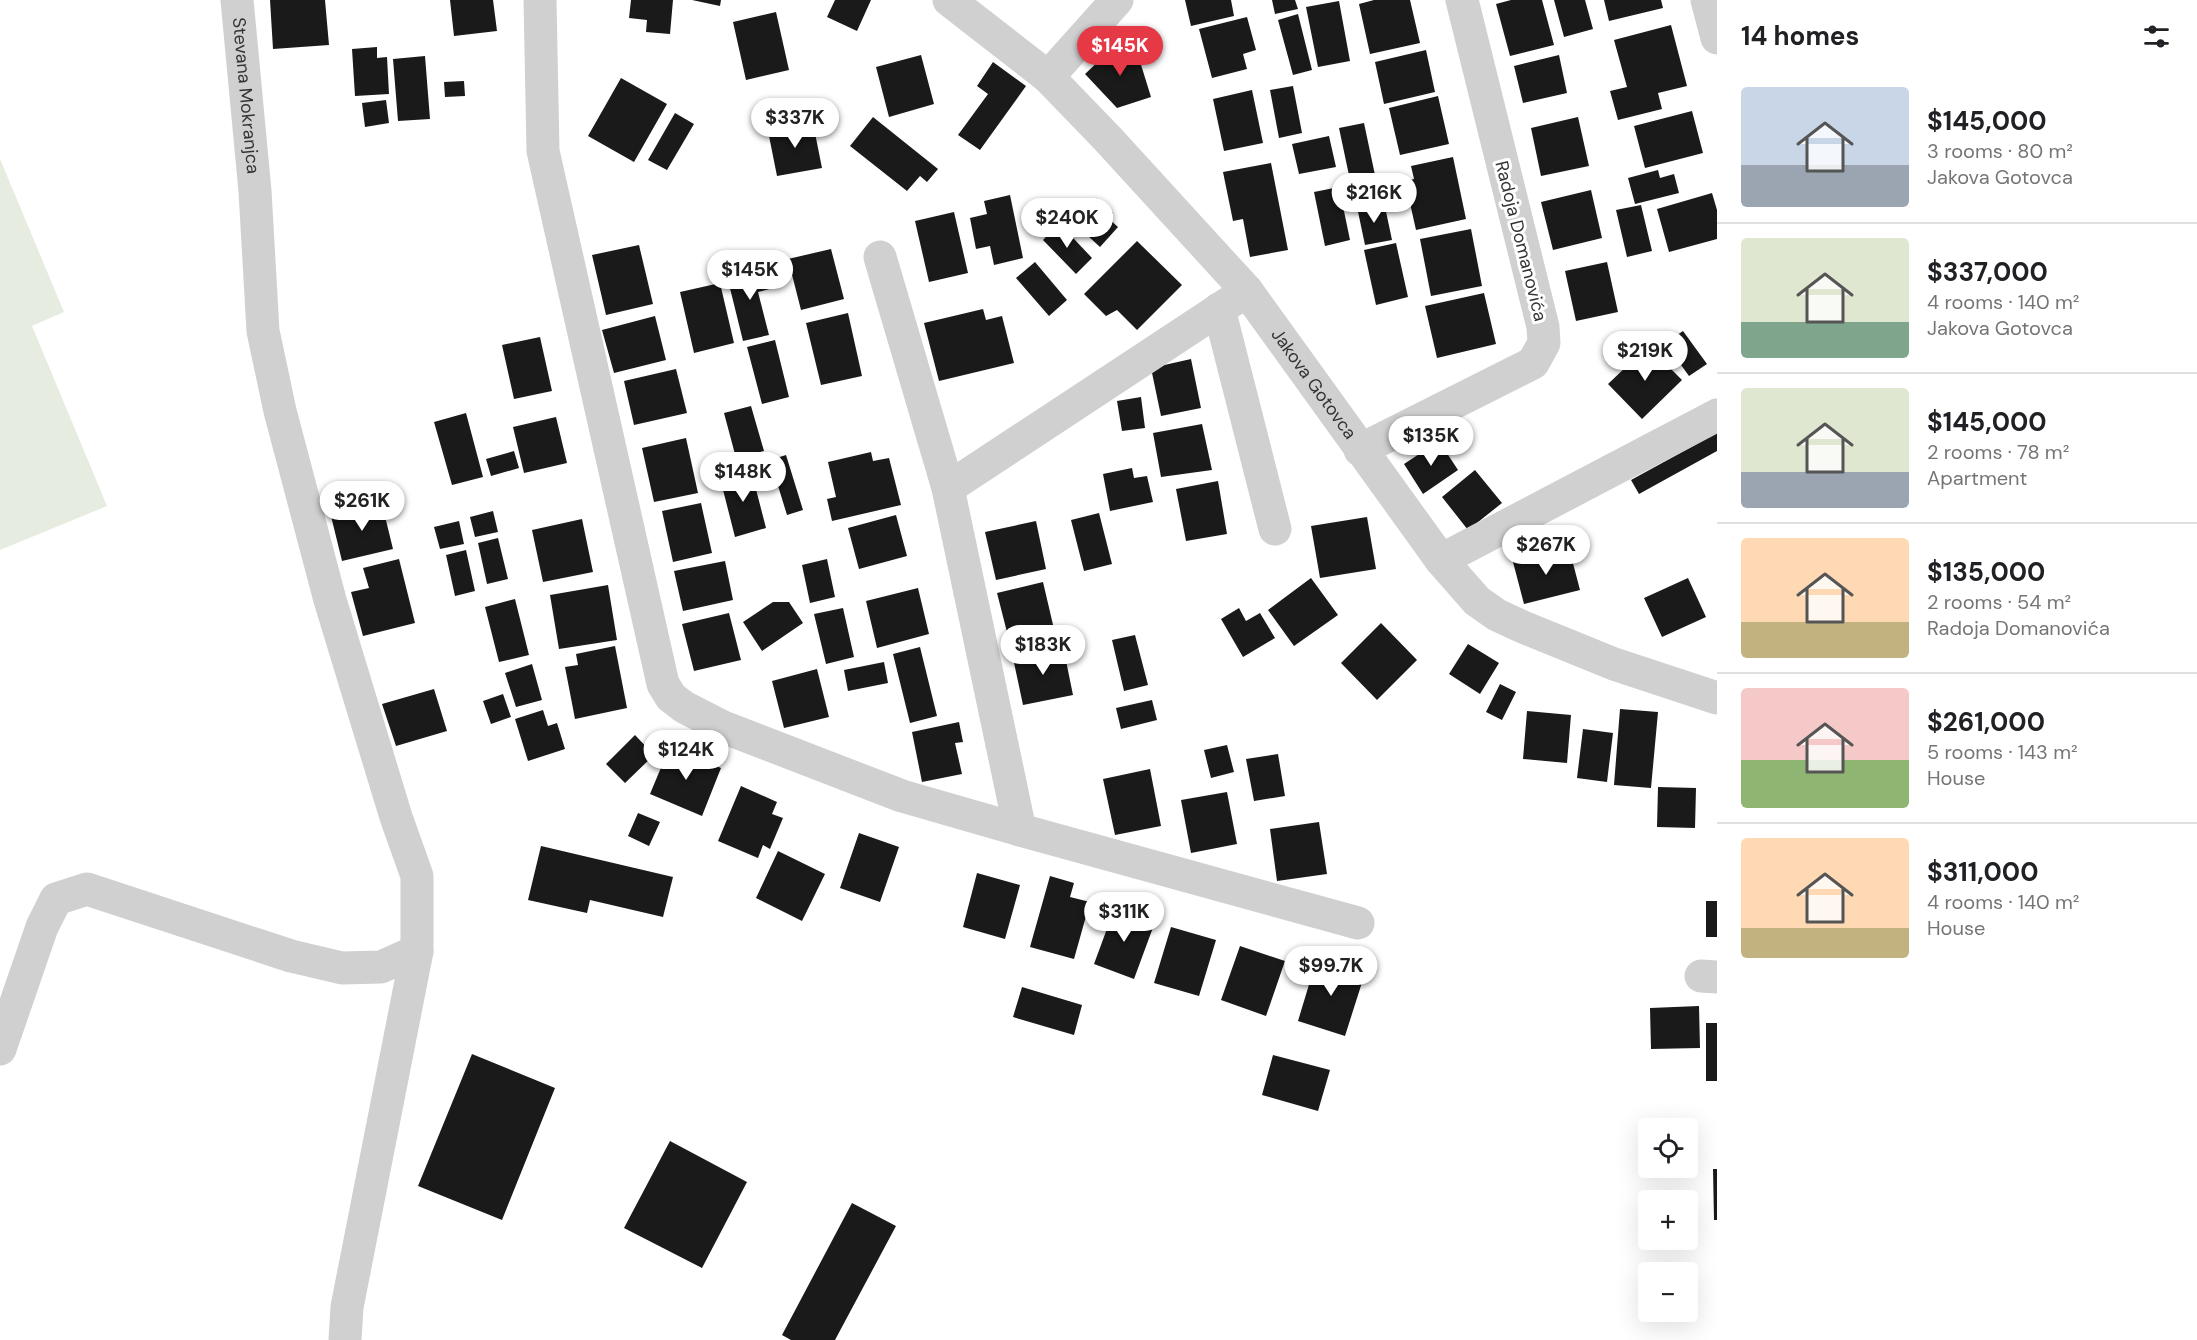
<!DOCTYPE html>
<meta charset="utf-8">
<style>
body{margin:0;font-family:"DM Sans",sans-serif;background:#f6f6f6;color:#202124;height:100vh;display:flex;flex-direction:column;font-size:22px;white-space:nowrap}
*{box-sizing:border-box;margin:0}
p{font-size:20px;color:#757577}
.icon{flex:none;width:33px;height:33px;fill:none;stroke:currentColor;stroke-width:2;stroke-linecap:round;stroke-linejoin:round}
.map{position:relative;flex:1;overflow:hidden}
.sheet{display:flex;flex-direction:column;background:#fff;width:480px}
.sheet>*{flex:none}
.buttons{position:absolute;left:1638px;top:1118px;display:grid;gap:12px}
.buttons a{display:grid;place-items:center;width:60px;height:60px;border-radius:6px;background:#fff;box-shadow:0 6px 24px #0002;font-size:30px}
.price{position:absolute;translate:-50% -51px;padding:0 14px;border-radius:21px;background:#fff;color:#222;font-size:20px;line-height:39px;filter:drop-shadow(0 2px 3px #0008)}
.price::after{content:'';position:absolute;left:50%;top:36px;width:18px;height:14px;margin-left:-9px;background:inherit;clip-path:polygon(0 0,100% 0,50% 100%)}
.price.on{background:#e63946;color:#fff}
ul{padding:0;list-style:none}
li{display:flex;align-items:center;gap:18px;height:150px;padding:0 24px}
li+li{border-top:2px solid #e0e0e0}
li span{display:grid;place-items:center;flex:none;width:168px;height:120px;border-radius:6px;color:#555}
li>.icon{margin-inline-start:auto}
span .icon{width:72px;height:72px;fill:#fffc;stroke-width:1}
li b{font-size:26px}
h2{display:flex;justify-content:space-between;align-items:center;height:72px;padding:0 24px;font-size:26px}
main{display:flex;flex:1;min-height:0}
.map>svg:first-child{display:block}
.green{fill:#e6ecdf}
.building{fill:#1a1a1a}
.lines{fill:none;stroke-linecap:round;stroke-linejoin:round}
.street{stroke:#d0d0d0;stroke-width:33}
.labels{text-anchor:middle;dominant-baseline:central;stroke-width:6;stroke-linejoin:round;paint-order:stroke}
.street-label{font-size:18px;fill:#333;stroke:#fff}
</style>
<main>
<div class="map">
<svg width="1717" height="1340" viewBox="0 0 1717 1340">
<rect width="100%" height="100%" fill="#fff"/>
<path class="green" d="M0,159L64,312L32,326L107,506L0,550Z"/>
<path class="building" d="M270,0H325L329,45L273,49Z
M450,0H493L497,31L454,36Z
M631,0H673L670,34L646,32L647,20L629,18Z
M692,0H721L720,6Z
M835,0H871L857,31L827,17Z
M1185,0H1231L1234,16L1191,26Z
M1272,0H1295L1298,9L1275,14Z
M1374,0H1410L1420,43L1370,54L1359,4Z
M1511,0H1542L1554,45L1510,56L1496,4Z
M1554,0H1585L1593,29L1564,37Z
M1604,0H1661L1663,8L1609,21Z
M1339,1L1350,61L1318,67L1306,7Z
M776,12L789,70L746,80L733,22Z
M1298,14L1312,70L1293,75L1278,20Z
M1247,17L1256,50L1243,54L1247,69L1212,78L1199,29Z
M1671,25L1687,86L1658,93L1662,109L1618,120L1610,91L1627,87L1614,40Z
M1118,43L1138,55L1151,97L1117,108L1085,74Z
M377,47V58L387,57L389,94L355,96L352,49Z
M1426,50L1435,92L1384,104L1375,62Z
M921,55L934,104L889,117L876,67Z
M1559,55L1567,93L1523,103L1514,66Z
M425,56L430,119L398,121L393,59Z
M993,62L1026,86L980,150L958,135L988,94L977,86Z
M621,78L667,104L634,162L588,136Z
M464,81L465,96L445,97L444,82Z
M1293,86L1302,133L1279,138L1270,90Z
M1252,90L1263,143L1224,151L1213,99Z
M1438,96L1449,144L1400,155L1389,108Z
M386,100L389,123L365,127L362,103Z
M1692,111L1703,153L1645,168L1634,126Z
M675,113L694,124L667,170L648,160Z
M873,117L938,169L927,182L920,176L907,191L850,146Z
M1578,117L1589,166L1541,176L1531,128Z
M813,123L822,168L777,176L768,131Z
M1364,123L1375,175L1350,180L1339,128Z
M1329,136L1336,167L1299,174L1292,144Z
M1453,157L1466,219L1416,230L1405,181L1414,179L1411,166Z
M1271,163L1288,250L1250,257L1243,219L1233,221L1223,172Z
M1658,170L1660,178L1674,174L1679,193L1635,204L1628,178Z
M1339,187L1350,240L1325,246L1314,192Z
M1591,190L1602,238L1553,250L1541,202Z
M1712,193L1717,210V239L1669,252L1657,209Z
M1010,195L1023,258L994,265L990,246L976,249L970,218L987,214L984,201Z
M1097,198L1113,213L1108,218L1118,227L1100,247L1074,223Z
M1384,202L1392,240L1365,245L1357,207Z
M1641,205L1652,251L1627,257L1616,210Z
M954,212L968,273L929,282L915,221Z
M1059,223L1092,258L1076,274L1043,240Z
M1471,229L1482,286L1431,296L1420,239Z
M1137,241L1182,285L1137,330L1117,310L1106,316L1084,294Z
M1396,243L1408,297L1376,305L1364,250Z
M639,245L653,304L606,315L592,255Z
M831,249L844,299L801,310L788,259Z
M1035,262L1067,300L1049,316L1016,278Z
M1607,262L1618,312L1576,321L1565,271Z
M767,266L773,288L758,292L769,335L743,341L727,276Z
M720,283L734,343L694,353L680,292Z
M1484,293L1496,344L1437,358L1425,306Z
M983,309L986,320L1002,316L1014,363L939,381L924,323Z
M848,313L862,376L821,385L806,323Z
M655,316L666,360L614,373L602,330Z
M1683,331L1707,364L1689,376L1665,343Z
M540,337L552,391L514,399L502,345Z
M775,340L789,397L762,404L747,347Z
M1648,346L1682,380L1642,419L1608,384Z
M1191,359L1201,408L1161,416L1151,368Z
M676,369L687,413L634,425L624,381Z
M1141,397L1145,428L1122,431L1117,401Z
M751,406L764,451L736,458L724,413Z
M466,413L483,477L452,485L434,422Z
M556,417L567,463L524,473L513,427Z
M1202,424L1212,470L1161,477L1153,433Z
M1717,433V451L1639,494L1631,480Z
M686,438L698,493L654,502L642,448Z
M1439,441L1458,470L1423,494L1404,464Z
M514,451L519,468L491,476L486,459Z
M871,452L873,461L889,458L901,505L832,521L827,499L836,497L828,462Z
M786,455L803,510L787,515L770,460Z
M1132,468L1134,478L1147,476L1153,502L1110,511L1103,474Z
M751,470L766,528L735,537L720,478Z
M1475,470L1502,503L1468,530L1442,497Z
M1218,481L1227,534L1186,541L1176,489Z
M701,503L712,553L673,562L662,511Z
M382,504L393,549L342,561L331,516Z
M493,511L498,532L475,537L470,517Z
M1099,513L1112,564L1084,571L1071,520Z
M896,515L907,556L859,569L848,528Z
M1367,517L1376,569L1320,578L1311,526Z
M582,519L593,572L543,582L532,530Z
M459,521L464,544L440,549L434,527Z
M1036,521L1046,569L996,580L985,532Z
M498,538L508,579L487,584L478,543Z
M1569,548L1580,590L1524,604L1513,562Z
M466,550L475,591L455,596L446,555Z
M399,559L415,623L363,636L351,592L369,588L363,568Z
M827,559L835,597L810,603L802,565Z
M725,561L733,600L683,611L674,571Z
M1311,578L1338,615L1294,646L1268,610Z
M1688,578L1706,617L1662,637L1644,598Z
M1043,582L1054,629L1009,640L997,593Z
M608,585L617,640L559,649L550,595Z
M918,588L929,634L877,648L866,601Z
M515,599L529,655L499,662L485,607Z
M773,602H789L803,623L762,651L743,622Z
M843,608L854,657L826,664L814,614Z
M1239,608L1246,621L1260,613L1275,638L1243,657L1221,619Z
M729,613L741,660L694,671L682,624Z
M1381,623L1417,660L1377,700L1341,663Z
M1135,635L1148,685L1124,691L1112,640Z
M1468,644L1499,663L1480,694L1449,674Z
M615,646L627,708L575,719L565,667L578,665L576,654Z
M1063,646L1073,695L1023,705L1013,658Z
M920,647L937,716L910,723L893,654Z
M884,662L888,683L848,691L844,670Z
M532,664L542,700L516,707L505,673Z
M817,669L829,717L784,728L772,681Z
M1500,684L1516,692L1502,720L1486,712Z
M434,689L447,731L396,746L382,704Z
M503,694L511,717L491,724L483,701Z
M1152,700L1157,720L1121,729L1116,708Z
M1620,709L1658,712L1651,788L1614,785Z
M543,710L548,726L557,723L565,749L528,761L515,719Z
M1527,711L1571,715L1567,763L1523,759Z
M959,722L963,742L955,743L962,774L922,782L912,732Z
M1583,729L1613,733L1607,782L1577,778Z
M635,735L654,755L625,783L606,764Z
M1227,745L1234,772L1211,778L1204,750Z
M670,746L721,768L702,816L650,794Z
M1278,754L1285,796L1254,801L1246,759Z
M1150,769L1161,826L1115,835L1103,779Z
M741,786L777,802L772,814L783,818L770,849L763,845L758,858L718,841Z
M1658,787L1696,788L1695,828L1657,827Z
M1227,792L1237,844L1191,853L1181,800Z
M638,813L660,822L649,846L628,836Z
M1319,822L1327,874L1277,881L1270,829Z
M859,833L899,847L880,902L840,888Z
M541,846L673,877L663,917L590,900L587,913L528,900Z
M778,851L825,874L802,921L756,898Z
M977,873L1020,885L1005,939L963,927Z
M1050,876L1074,883L1070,897L1090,902L1074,959L1030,947Z
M1706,901H1717V937H1706Z
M1115,907L1155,922L1134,979L1094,964Z
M1171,927L1216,940L1199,996L1154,983Z
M1240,946L1285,961L1266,1016L1221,1000Z
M1317,958L1365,973L1345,1036L1298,1021Z
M1022,987L1082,1005L1074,1035L1013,1017Z
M1699,1006L1700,1048L1651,1049L1650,1008Z
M1706,1023H1717V1081H1706Z
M472,1054L555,1088L502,1220L418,1186Z
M1273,1055L1330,1070L1318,1111L1262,1095Z
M670,1141L747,1182L702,1268L624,1228Z
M1713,1169H1717V1220H1714Z
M852,1203L896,1226L835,1340H791L782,1335Z"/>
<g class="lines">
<g class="street">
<path id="s1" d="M237,0L255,191L263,331L280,411L330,600L396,817L417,876V951L347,1307L345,1340"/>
<path d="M540,0L543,151L663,684L671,697L684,707L723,727L902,796L1020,830"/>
<path id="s2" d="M949,0L1048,77L1107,138L1247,291L1441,560L1477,601L1497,615L1523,627L1614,664L1717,698"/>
<path d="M1707,0L1717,38"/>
<path d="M1048,77L1117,0"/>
<path d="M880,257L948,488L1020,830L1358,923"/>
<path d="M1219,309L1275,529"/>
<path d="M1360,450L1533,363L1544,343L1543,327L1462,0"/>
<path d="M948,488L1247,291"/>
<path d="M1441,560L1717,415"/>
<path d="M1701,976L1717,977"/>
<path d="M0,1049L42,927L56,899L87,889L291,956L342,968L381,967L417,951"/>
</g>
</g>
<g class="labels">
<g class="street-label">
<text stroke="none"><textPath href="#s1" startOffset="96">Stevana Mokranjca</textPath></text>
<text transform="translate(1521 241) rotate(76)">Radoja Domanovića</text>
<text stroke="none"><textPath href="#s2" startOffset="532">Jakova Gotovca</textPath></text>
</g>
</g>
</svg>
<div class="buttons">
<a><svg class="icon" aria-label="locate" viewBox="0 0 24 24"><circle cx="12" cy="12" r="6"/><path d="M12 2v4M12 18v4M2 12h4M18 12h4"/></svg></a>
<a>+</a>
<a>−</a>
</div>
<b class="price on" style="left:1120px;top:77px">$145K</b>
<b class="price" style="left:795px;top:149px">$337K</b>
<b class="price" style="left:1374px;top:224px">$216K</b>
<b class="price" style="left:1067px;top:249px">$240K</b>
<b class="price" style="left:750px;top:301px">$145K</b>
<b class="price" style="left:1645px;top:382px">$219K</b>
<b class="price" style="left:1431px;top:467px">$135K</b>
<b class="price" style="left:743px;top:503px">$148K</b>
<b class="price" style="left:362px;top:532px">$261K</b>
<b class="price" style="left:1546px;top:576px">$267K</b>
<b class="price" style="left:1043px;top:676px">$183K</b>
<b class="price" style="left:686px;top:781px">$124K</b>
<b class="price" style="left:1124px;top:943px">$311K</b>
<b class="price" style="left:1331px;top:997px">$99.7K</b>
</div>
<section class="sheet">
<h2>14 homes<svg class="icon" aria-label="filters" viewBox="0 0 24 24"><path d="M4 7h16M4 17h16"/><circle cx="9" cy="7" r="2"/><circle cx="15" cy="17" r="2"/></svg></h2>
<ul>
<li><span style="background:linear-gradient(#c9d6e8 65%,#9aa5b1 0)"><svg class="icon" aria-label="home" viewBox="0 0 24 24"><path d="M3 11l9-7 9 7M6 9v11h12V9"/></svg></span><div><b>$145,000</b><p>3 rooms · 80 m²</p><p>Jakova Gotovca</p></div></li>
<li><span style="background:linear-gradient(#dfe7d0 70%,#7fa58c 0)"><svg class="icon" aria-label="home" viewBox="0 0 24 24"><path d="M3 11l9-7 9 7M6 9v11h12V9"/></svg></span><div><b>$337,000</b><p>4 rooms · 140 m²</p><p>Jakova Gotovca</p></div></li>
<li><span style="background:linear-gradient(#dfe7d0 70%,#9aa5b1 0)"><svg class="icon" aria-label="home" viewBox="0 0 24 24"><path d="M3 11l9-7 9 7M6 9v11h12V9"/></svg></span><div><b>$145,000</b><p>2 rooms · 78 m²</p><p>Apartment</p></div></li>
<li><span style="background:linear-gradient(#ffd9b3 70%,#c2b280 0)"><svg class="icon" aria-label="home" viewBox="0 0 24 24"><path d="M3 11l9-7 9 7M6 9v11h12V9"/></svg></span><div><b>$135,000</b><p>2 rooms · 54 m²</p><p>Radoja Domanovića</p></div></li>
<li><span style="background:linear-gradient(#f6c9c9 60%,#8fb573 0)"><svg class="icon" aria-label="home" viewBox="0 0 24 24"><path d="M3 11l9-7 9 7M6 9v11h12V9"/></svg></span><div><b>$261,000</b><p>5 rooms · 143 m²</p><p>House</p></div></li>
<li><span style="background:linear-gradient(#ffd9b3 75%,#c2b280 0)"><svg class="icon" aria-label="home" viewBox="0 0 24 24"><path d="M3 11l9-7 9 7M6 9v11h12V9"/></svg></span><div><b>$311,000</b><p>4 rooms · 140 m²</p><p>House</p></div></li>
</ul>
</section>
</main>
